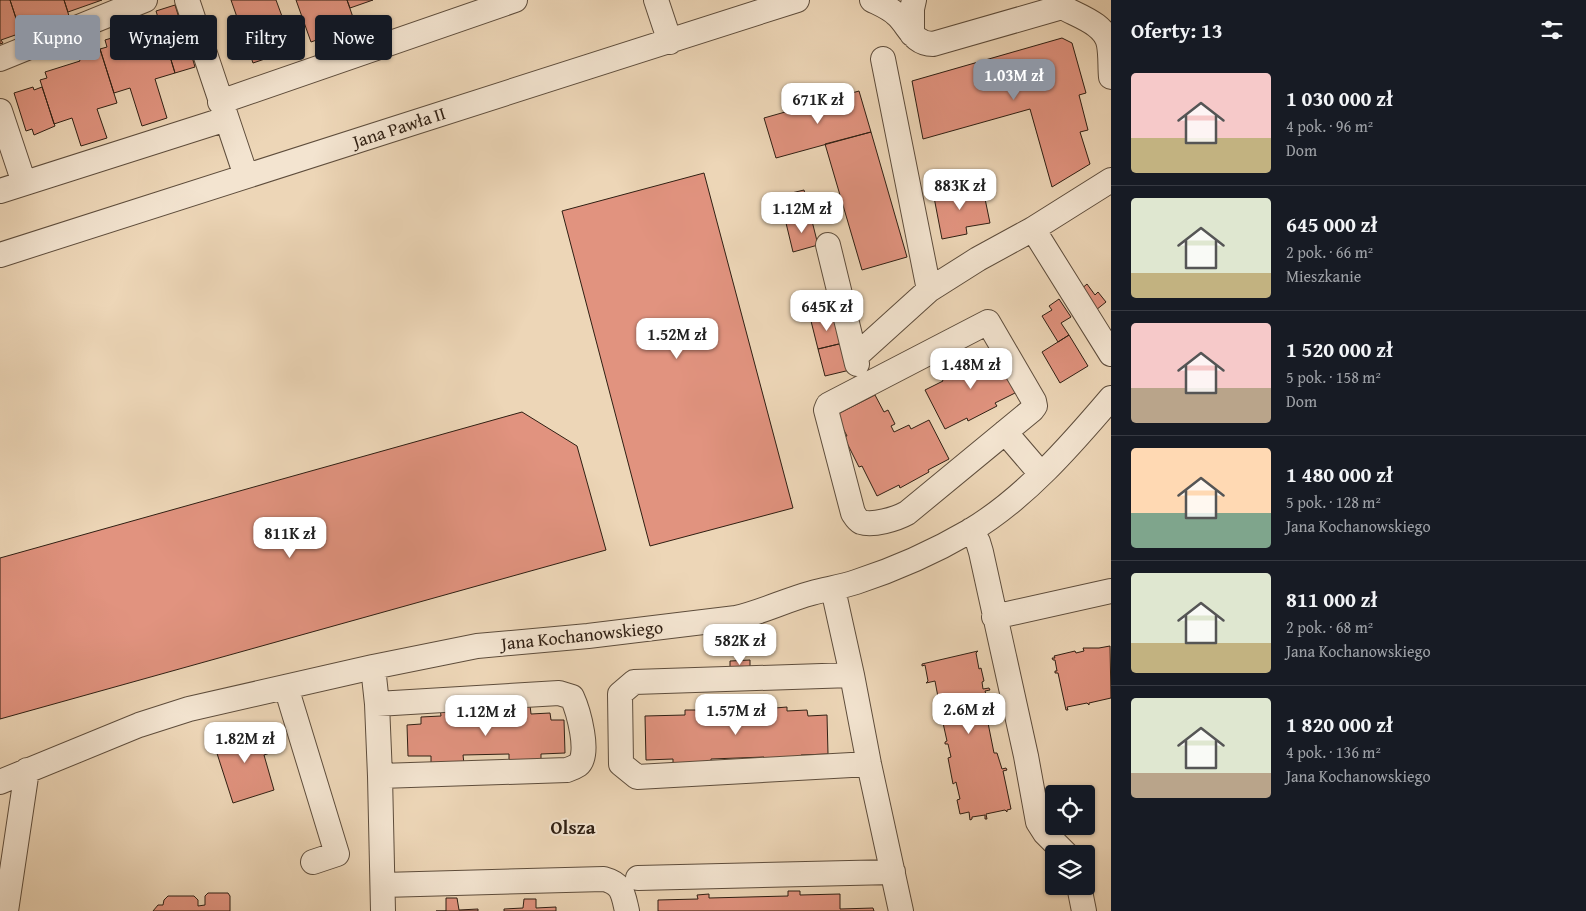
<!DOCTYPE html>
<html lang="pl">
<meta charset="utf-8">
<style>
body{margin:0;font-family:"Gentium Book Plus",serif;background:#20242c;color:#f1f3f6;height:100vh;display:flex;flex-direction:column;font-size:19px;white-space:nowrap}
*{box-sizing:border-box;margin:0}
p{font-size:16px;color:#9ea1a6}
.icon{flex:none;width:28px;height:28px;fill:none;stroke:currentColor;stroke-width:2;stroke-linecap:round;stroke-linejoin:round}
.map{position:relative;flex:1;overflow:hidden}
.drawer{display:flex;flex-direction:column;background:#171b24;width:475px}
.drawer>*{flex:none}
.hud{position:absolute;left:15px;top:15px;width:475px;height:45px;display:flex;gap:10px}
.fabs{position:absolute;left:1045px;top:785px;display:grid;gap:10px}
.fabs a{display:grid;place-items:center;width:50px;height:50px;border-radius:5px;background:#171b24;box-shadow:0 1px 4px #0004;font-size:25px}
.price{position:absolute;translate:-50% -42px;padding:0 11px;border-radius:10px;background:#fff;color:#222;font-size:16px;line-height:32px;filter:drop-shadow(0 1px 2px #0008)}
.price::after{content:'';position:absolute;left:50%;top:30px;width:15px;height:11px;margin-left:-8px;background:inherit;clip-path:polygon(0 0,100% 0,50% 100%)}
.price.active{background:#8c9099;color:#fff}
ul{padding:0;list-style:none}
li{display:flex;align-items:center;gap:15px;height:125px;padding:0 20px}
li+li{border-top:1px solid #363941}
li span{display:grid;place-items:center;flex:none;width:140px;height:100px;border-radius:5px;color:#555}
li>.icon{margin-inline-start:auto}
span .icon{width:60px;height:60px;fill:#fffc;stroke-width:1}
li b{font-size:21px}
h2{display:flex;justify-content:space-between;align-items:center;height:60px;padding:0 20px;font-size:21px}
.pill{padding:0 18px;border-radius:5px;background:#171b24;box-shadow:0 1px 4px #0004;font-size:18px;line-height:45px}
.pill.active{background:#8c9099;color:#fff}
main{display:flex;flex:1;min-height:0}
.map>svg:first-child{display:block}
.building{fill:#e1937f;stroke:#2f1f13}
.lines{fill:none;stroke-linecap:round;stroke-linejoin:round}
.minor-casing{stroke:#5e4d3c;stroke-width:26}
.minor{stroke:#f3e4d0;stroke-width:24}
.labels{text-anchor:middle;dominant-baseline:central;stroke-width:4;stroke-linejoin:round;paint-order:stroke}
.street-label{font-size:18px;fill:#2f1f13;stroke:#f3e4d0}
.neighbourhood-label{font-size:19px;font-weight:bold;fill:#2f1f13;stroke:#f3e4d0}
</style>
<main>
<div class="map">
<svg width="1111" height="911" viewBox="0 0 1111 911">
<rect width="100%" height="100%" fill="#edd6b7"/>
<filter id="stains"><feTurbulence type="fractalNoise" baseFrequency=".004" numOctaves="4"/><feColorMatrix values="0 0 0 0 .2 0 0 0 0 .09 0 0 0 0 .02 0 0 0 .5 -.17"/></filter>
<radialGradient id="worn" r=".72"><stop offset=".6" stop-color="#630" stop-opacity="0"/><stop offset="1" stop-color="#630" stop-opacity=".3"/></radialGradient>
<path class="building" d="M0,0H10L21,33L1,40L3,43L0,44Z
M10,0H64L69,16L58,20V21L31,31L30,28L20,31Z
M64,0H102L68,12Z
M231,0H276L294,49L253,63Z
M296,0H347L356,26L311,42Z
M347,0H373L350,8Z
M175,5L185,37L175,40L179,54L190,50L195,67L175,73L156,11Z
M158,17L175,73L155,79L167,118L142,126L130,88L114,93L100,49L107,47L105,40L141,29L139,23Z
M1062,38L1072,43L1086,93L1079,95L1088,130L1080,132L1090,164L1052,187L1030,109L923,139L912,81Z
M100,49L117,103L97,109L107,138L81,146L72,118L54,124L40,80L47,78L45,72L80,61L78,56Z
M33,87L34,90L42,87L55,126L34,135L32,129L26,131L14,93Z
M859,91L871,132L776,158L764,118Z
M871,132L907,257L862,270L825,144Z
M704,173L793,508L650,546L562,211Z
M959,187L960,193L983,189L990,223L966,227L967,234L942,239L933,192Z
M804,190L811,217L786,223L779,196Z
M811,217L818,245L793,252L786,223Z
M1087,284L1095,295L1098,292L1106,302L1096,310L1080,290Z
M1059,299L1071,317L1061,323L1069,335L1058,342L1042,316L1052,310L1049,306Z
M836,315L843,343L818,349L811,321Z
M1069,335L1088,366L1060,383L1042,352Z
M843,343L850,370L825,376L818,349Z
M997,353L1017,392L995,403L997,406L968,421L967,418L945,429L925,390L943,381L941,377L954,371L952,367L962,362L964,365L977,359L979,363Z
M875,395L884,412L888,410L895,424L891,426L894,432L909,425L911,429L929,420L949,459L928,470L929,472L900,488L899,485L877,496L862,466L859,467L844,437L847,436L836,415Z
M522,412L577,446L606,550L0,719V558Z
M1110,646L1111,698L1089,703V705L1087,703L1067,707L1068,710H1066L1058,673H1055V671H1057L1055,660H1053L1052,658H1055L1054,656L1075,651L1076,653L1084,651L1083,648H1099Z
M978,651L976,653L979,669L981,668L984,681L982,682L983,689L989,688L990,690L985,691L988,701L986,702L987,708H985L994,753H997L1002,769L1006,768L1007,770L1003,771L1011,809L1007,810V812L1005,810L986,814L987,819H985V815L972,817V819L970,820L969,812L960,814L957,800L960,799L956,782L953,784L948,758L951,757L948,744H945V742L947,741L943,723H940L935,698L938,697L935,681L926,683L928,681L925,665L922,666V664Z
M750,660V671L730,672V661Z
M530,705L531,714L550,713L551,720H564L565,753L541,754V762L509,763V754L463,755L464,764L431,765V756H408L407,725L421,724V717L441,716L440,708L452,707L453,716H472L473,723L499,722V715L519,714V706Z
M787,707V711L807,710L808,716L827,715L828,754L801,755V761L764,762V757L711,759V763L673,765V759L646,760L645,716L685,715V710H696L697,714L775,711V708Z
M261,725L270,753L264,755L274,790L233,803L213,741Z
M788,891H800V895L840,894V909L873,908L874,911H658V900L698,899L697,895L709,894V898L788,896Z
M208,893H228L230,896V911H153L158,905H163L164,900L168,896H194L198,900V906L205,905V896Z
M446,898H457L459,910L478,909V911H436H446Z
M524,899H536V908L556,907V911H504V909L523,908Z"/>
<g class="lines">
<defs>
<path id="minor" d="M187,0L246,176
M656,0L670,42
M872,0C880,4 890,8 897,15C909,26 913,44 933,44L1062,7C1078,16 1106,24 1109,45C1111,56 1110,67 1111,77
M912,34V9L914,0
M0,59L145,0
M883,59L929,290
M220,102L515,0
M0,111L24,183
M1111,180L1033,229L1111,354
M0,191L226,119
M828,245L857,364
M0,255L797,0
M988,322L1034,401L1035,406L1032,410L907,513C896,519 873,526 861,522C857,520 855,516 853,513L826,410L828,405Z
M856,356L929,290L978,259L1033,229
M1005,432L1041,474
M971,530L978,542L981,552L1026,756L1038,822L1045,833L1066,854
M833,589L852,675L869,764L901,911
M994,617L1111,591
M373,667L377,704L380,776L383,911
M852,675L634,682L620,694L621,764L637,777L869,764
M286,687L337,854L313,862
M377,704L559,693L572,697C578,710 591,755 578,765C575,767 570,769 567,770L380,776
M0,782L139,725L189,709L373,667L477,646L588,636L736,618C762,612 786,600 812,593C826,589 841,587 856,582C896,569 934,552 970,531C1024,499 1071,445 1111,398
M638,878L893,872
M383,885L604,879C623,884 623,894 627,911
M1079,886L1084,911
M6,911L27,770"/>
</defs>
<use href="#minor" class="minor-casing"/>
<use href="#minor" class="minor"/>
</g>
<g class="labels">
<g class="street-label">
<text transform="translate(399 127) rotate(-18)">Jana Pawła II</text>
<text transform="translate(582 635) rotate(-6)">Jana Kochanowskiego</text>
</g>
<g class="neighbourhood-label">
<text x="573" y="827">Olsza</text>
</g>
</g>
<rect width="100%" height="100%" filter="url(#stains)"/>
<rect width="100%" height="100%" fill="url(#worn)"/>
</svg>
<div class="fabs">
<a><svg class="icon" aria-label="locate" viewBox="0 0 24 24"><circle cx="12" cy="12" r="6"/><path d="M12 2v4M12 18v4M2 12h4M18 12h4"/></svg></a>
<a><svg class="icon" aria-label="layers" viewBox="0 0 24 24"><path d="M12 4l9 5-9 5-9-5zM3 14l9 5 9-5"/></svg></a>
</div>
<b class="price active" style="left:1014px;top:101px">1.03M zł</b>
<b class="price" style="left:818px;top:125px">671K zł</b>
<b class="price" style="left:960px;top:211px">883K zł</b>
<b class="price" style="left:802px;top:234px">1.12M zł</b>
<b class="price" style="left:827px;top:332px">645K zł</b>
<b class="price" style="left:677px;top:360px">1.52M zł</b>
<b class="price" style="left:971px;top:390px">1.48M zł</b>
<b class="price" style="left:290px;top:559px">811K zł</b>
<b class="price" style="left:740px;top:666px">582K zł</b>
<b class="price" style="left:969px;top:735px">2.6M zł</b>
<b class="price" style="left:736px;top:736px">1.57M zł</b>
<b class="price" style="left:486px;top:737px">1.12M zł</b>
<b class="price" style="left:245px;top:764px">1.82M zł</b>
<div class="hud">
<a class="pill active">Kupno</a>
<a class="pill">Wynajem</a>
<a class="pill">Filtry</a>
<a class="pill">Nowe</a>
</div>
</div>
<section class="drawer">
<h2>Oferty: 13<svg class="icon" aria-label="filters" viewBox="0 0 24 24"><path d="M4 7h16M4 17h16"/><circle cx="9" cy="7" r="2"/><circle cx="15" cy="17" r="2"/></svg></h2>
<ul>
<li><span style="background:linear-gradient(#f6c9c9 65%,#c2b280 0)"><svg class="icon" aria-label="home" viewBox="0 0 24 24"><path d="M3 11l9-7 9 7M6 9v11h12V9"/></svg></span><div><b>1 030 000 zł</b><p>4 pok. · 96 m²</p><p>Dom</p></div></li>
<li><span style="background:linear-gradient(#dfe7d0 75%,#c2b280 0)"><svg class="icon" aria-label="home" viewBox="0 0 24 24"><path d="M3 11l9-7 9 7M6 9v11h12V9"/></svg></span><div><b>645 000 zł</b><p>2 pok. · 66 m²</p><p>Mieszkanie</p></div></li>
<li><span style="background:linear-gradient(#f6c9c9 65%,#b9a48a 0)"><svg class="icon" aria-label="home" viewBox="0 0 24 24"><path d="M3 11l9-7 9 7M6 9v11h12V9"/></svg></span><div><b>1 520 000 zł</b><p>5 pok. · 158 m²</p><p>Dom</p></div></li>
<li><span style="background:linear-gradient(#ffd9b3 65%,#7fa58c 0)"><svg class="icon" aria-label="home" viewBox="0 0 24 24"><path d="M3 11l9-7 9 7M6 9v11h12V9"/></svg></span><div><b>1 480 000 zł</b><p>5 pok. · 128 m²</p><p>Jana Kochanowskiego</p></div></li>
<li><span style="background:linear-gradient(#dfe7d0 70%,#c2b280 0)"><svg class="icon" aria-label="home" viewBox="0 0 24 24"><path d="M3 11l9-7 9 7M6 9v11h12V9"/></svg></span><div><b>811 000 zł</b><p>2 pok. · 68 m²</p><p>Jana Kochanowskiego</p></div></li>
<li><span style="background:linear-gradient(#dfe7d0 75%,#b9a48a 0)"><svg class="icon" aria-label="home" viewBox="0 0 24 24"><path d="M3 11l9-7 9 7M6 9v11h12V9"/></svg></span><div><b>1 820 000 zł</b><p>4 pok. · 136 m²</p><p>Jana Kochanowskiego</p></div></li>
</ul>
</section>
</main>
